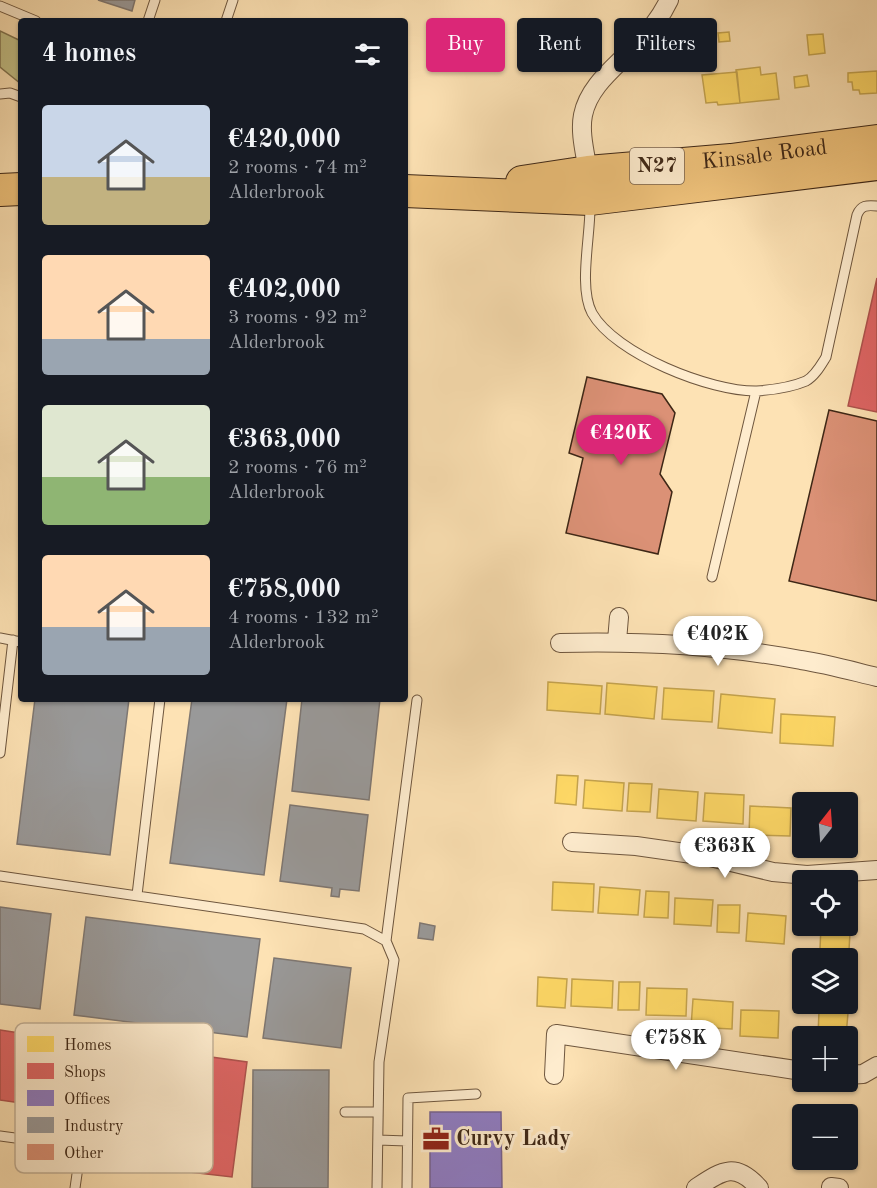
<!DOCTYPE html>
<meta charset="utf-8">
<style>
body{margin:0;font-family:"Old Standard TT",serif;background:#20242c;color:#f1f3f6;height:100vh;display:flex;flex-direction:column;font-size:22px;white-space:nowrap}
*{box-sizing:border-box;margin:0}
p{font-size:20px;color:#9ea1a6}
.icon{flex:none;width:33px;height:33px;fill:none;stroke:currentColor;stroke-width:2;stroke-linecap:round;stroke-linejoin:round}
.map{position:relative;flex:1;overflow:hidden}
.details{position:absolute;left:18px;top:18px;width:390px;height:684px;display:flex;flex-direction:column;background:#171b24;border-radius:6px;box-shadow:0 2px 4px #0004}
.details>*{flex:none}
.guide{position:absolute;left:426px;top:18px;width:360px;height:54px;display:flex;gap:12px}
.needle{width:39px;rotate:17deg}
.tools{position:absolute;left:792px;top:792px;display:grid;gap:12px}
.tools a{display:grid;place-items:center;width:66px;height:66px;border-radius:6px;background:#171b24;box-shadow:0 2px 4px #0004;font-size:30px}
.price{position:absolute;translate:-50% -51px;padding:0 14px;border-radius:21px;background:#fff;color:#222;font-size:20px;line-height:39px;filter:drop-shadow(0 2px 3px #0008)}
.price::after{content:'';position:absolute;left:50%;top:36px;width:18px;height:14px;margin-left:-9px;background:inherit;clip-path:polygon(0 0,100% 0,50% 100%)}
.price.current{background:#db2777;color:#fff}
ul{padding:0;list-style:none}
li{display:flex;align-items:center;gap:18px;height:150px;padding:0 24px}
li span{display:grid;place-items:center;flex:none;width:168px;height:120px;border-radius:6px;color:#555}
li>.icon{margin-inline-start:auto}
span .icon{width:72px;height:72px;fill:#fffc;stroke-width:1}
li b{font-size:26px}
h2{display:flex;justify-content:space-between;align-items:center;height:72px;padding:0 24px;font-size:26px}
.tag{padding:0 21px;border-radius:6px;background:#171b24;box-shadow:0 2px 4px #0004;font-size:21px;line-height:54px}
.tag.current{background:#db2777;color:#fff}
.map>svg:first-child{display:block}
.green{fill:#c4c289;stroke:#817450;stroke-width:1.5}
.homes{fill:#ffd966;stroke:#c5a44e;stroke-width:1.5}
.shops{fill:#e06666;stroke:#af534e;stroke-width:1.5}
.offices{fill:#8e7cc3;stroke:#76628f;stroke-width:1.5}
.industry{fill:#999;stroke:#7e7772;stroke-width:1.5}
.building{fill:#db9176;stroke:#3e2716;stroke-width:1.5}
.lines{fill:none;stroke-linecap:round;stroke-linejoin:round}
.lane-casing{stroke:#6e563e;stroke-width:11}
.street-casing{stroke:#6e563e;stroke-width:20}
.highway-casing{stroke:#3e2716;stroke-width:34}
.lane{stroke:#feecce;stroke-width:9}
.street{stroke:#feecce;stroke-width:18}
.highway{stroke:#eec17a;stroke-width:32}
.labels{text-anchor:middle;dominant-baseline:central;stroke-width:6;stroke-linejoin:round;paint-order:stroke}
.shield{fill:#feecce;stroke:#78624d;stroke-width:1.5}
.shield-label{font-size:21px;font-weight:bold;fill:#3e2716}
.street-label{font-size:22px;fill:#3e2716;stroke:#feecce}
.poi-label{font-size:22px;font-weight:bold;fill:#3e2716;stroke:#feecce;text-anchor:start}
.key{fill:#feecce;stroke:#c4b197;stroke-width:1.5}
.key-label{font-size:16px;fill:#3e2716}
</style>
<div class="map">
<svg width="877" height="1188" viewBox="0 0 877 1188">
<rect width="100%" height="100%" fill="#fde2b4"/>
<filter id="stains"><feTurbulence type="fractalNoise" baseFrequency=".00333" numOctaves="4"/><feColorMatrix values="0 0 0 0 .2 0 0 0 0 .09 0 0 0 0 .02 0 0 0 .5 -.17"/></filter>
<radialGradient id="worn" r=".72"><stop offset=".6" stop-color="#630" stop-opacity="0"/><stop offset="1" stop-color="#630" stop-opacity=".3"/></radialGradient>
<path class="green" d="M0,31L21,41V84L0,67Z"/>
<path class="homes" d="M729,32L730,41L719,42L718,33Z
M823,34L825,53L809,55L807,35Z
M760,67L761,75L776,73L779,99L740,103L736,70Z
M877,71V93L860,94L859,90H853L852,82H848V73Z
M737,72L740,103L718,105L717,102L706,103L702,75Z
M807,75L809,86L795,88L794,77Z
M548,682L602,686L600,714L547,710Z
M607,683L657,687L654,719L605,714Z
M664,688L714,691L712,722L662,719Z
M721,694L775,699L772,733L718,728Z
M781,714L835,717L833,746L780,743Z
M557,775L578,776L576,805L555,803Z
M585,780L624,783L622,811L583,808Z
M629,783L652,784L650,812L627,811Z
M659,789L698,792L696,821L657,818Z
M705,793L744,795L743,824L703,821Z
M750,806L791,808L790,836L749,835Z
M797,811L802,812V843L794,842Z
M553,882L594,884L593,912L552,910Z
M600,887L640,890L638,915L598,913Z
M646,891L669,892L668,918L644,917Z
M848,897L852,898L849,950L820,949L821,926H848Z
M675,898L713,900L711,926L674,924Z
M718,905H740L739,933L717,932Z
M748,913L786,916L784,944L746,941Z
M822,955L849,957L848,992V958H821Z
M538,977L567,979L565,1008L537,1006Z
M572,979L613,981L612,1008L571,1006Z
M619,982H640L639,1010H618Z
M647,988L687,989L686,1016L646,1015Z
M693,999L733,1002L732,1029L691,1027Z
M819,1004H847V1009L819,1007Z
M741,1010L779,1011L778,1038L740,1036Z
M819,1011L848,1013L846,1036H818Z"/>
<path class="shops" d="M877,278V412L848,406Z
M0,1030L65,1040L55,1108L0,1100Z
M153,1049L247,1062L232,1177L138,1166Z"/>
<path class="offices" d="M430,1112H501L502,1188H430Z"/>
<path class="industry" d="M98,0H135L132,11Z
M35,699H129L110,855L17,844Z
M192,699H287L264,875L170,863Z
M302,699H380L369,800L292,791Z
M290,805L368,815L359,891L340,889L339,897L331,896L332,888L280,881Z
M0,907L51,914L40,1009L0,1004Z
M86,917L260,939L247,1037L74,1015Z
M420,923L435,926L433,940L418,938Z
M274,958L351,968L341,1048L263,1038Z
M253,1070H329L328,1188H252Z"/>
<path class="building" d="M587,377L662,394L675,413L660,474L672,492L658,554L566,533L583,458L569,453Z
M829,410L877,421V601L789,581Z"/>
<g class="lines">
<defs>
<path id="lane" d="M0,6L36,21
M148,21L155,0
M226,21L233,0
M0,94L10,93L21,97
M590,204C591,234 578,287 592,313C615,354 711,392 757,391C771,390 792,387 806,381C815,376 821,365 826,357L857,215C861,205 867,205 877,206
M712,577L756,391
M0,638L21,642
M0,753L13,640
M0,876L364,929L386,941L394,960L379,1062L377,1188
M137,895L160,699
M386,941L417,700
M345,1112H378
M0,1136L111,1151L121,1074L92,1069L75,1188
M378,1140L407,1141
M407,1188L408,1098L476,1094"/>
<path id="street" d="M589,179C587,159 579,135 583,115C589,85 617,66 636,45C649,32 661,17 669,0
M617,641L619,617
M560,643C640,641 722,645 801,660C827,664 852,671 877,677
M572,842L636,846L706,856L773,872L807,875L877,870
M554,1075L556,1034L802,1071
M848,1075L863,1074L877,1066
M831,1187L839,1188
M696,1188C722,1171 735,1161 759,1188"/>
<g id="highway">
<path id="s1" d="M522,182L588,172L731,160L877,141"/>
<path d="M0,190L21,189"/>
<path d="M405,191L590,199L877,164"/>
</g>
</defs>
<use href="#lane" class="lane-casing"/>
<use href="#street" class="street-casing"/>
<use href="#highway" class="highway-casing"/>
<use href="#lane" class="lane"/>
<use href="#street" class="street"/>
<use href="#highway" class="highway"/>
</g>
<defs>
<symbol id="office-bare" viewBox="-9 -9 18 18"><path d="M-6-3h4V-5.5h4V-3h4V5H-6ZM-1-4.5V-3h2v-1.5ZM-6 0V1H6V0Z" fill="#8f2418" stroke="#feecce" stroke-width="2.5" paint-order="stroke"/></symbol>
</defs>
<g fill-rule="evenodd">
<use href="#office-bare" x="417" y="1120" width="38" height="38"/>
</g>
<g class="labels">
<rect class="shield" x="630" y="148" width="54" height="36" rx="4.5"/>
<g class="shield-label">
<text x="657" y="166">N27</text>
</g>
<g class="street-label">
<text stroke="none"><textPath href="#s1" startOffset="244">Kinsale Road</textPath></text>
</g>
<g class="poi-label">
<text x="456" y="1139">Curvy Lady</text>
</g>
</g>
<rect x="15" y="1023" width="198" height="150" rx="9" class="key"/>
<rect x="27" y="1036" width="27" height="16" fill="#ffd966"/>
<rect x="27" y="1063" width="27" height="16" fill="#e06666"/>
<rect x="27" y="1090" width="27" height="16" fill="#8e7cc3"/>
<rect x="27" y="1117" width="27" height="16" fill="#999"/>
<rect x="27" y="1144" width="27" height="16" fill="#db9176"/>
<g class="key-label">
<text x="64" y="1050">Homes</text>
<text x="64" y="1077">Shops</text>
<text x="64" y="1104">Offices</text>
<text x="64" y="1131">Industry</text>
<text x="64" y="1158">Other</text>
</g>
<rect width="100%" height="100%" filter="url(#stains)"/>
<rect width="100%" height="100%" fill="url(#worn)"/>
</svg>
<div class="tools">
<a><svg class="needle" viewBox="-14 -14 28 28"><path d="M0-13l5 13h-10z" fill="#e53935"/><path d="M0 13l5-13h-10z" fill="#9ea1a6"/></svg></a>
<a><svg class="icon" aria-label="locate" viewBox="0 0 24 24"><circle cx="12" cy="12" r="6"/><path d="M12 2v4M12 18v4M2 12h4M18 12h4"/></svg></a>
<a><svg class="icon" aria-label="layers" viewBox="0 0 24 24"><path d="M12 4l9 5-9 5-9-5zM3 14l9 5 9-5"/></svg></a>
<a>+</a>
<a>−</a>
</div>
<b class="price current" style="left:621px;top:466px">€420K</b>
<b class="price" style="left:718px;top:667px">€402K</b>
<b class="price" style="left:725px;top:879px">€363K</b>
<b class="price" style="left:676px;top:1071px">€758K</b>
<div class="guide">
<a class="tag current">Buy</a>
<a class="tag">Rent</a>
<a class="tag">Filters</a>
</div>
<section class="details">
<h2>4 homes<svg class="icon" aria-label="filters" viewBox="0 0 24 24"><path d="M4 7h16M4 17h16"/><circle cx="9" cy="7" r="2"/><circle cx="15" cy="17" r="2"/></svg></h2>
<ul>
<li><span style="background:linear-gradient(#c9d6e8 60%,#c2b280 0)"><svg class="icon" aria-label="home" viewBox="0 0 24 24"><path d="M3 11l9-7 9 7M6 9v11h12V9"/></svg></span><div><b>€420,000</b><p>2 rooms · 74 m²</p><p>Alderbrook</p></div></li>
<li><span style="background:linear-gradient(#ffd9b3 70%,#9aa5b1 0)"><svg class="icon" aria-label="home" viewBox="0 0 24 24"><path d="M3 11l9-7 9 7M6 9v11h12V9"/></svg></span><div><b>€402,000</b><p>3 rooms · 92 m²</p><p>Alderbrook</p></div></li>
<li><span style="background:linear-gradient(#dfe7d0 60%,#8fb573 0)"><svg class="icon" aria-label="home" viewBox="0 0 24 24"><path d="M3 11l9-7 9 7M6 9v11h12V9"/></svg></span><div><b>€363,000</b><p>2 rooms · 76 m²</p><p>Alderbrook</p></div></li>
<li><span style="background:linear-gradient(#ffd9b3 60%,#9aa5b1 0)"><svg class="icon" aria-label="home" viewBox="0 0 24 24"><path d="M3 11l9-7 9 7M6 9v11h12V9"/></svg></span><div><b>€758,000</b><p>4 rooms · 132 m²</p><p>Alderbrook</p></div></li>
</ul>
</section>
</div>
